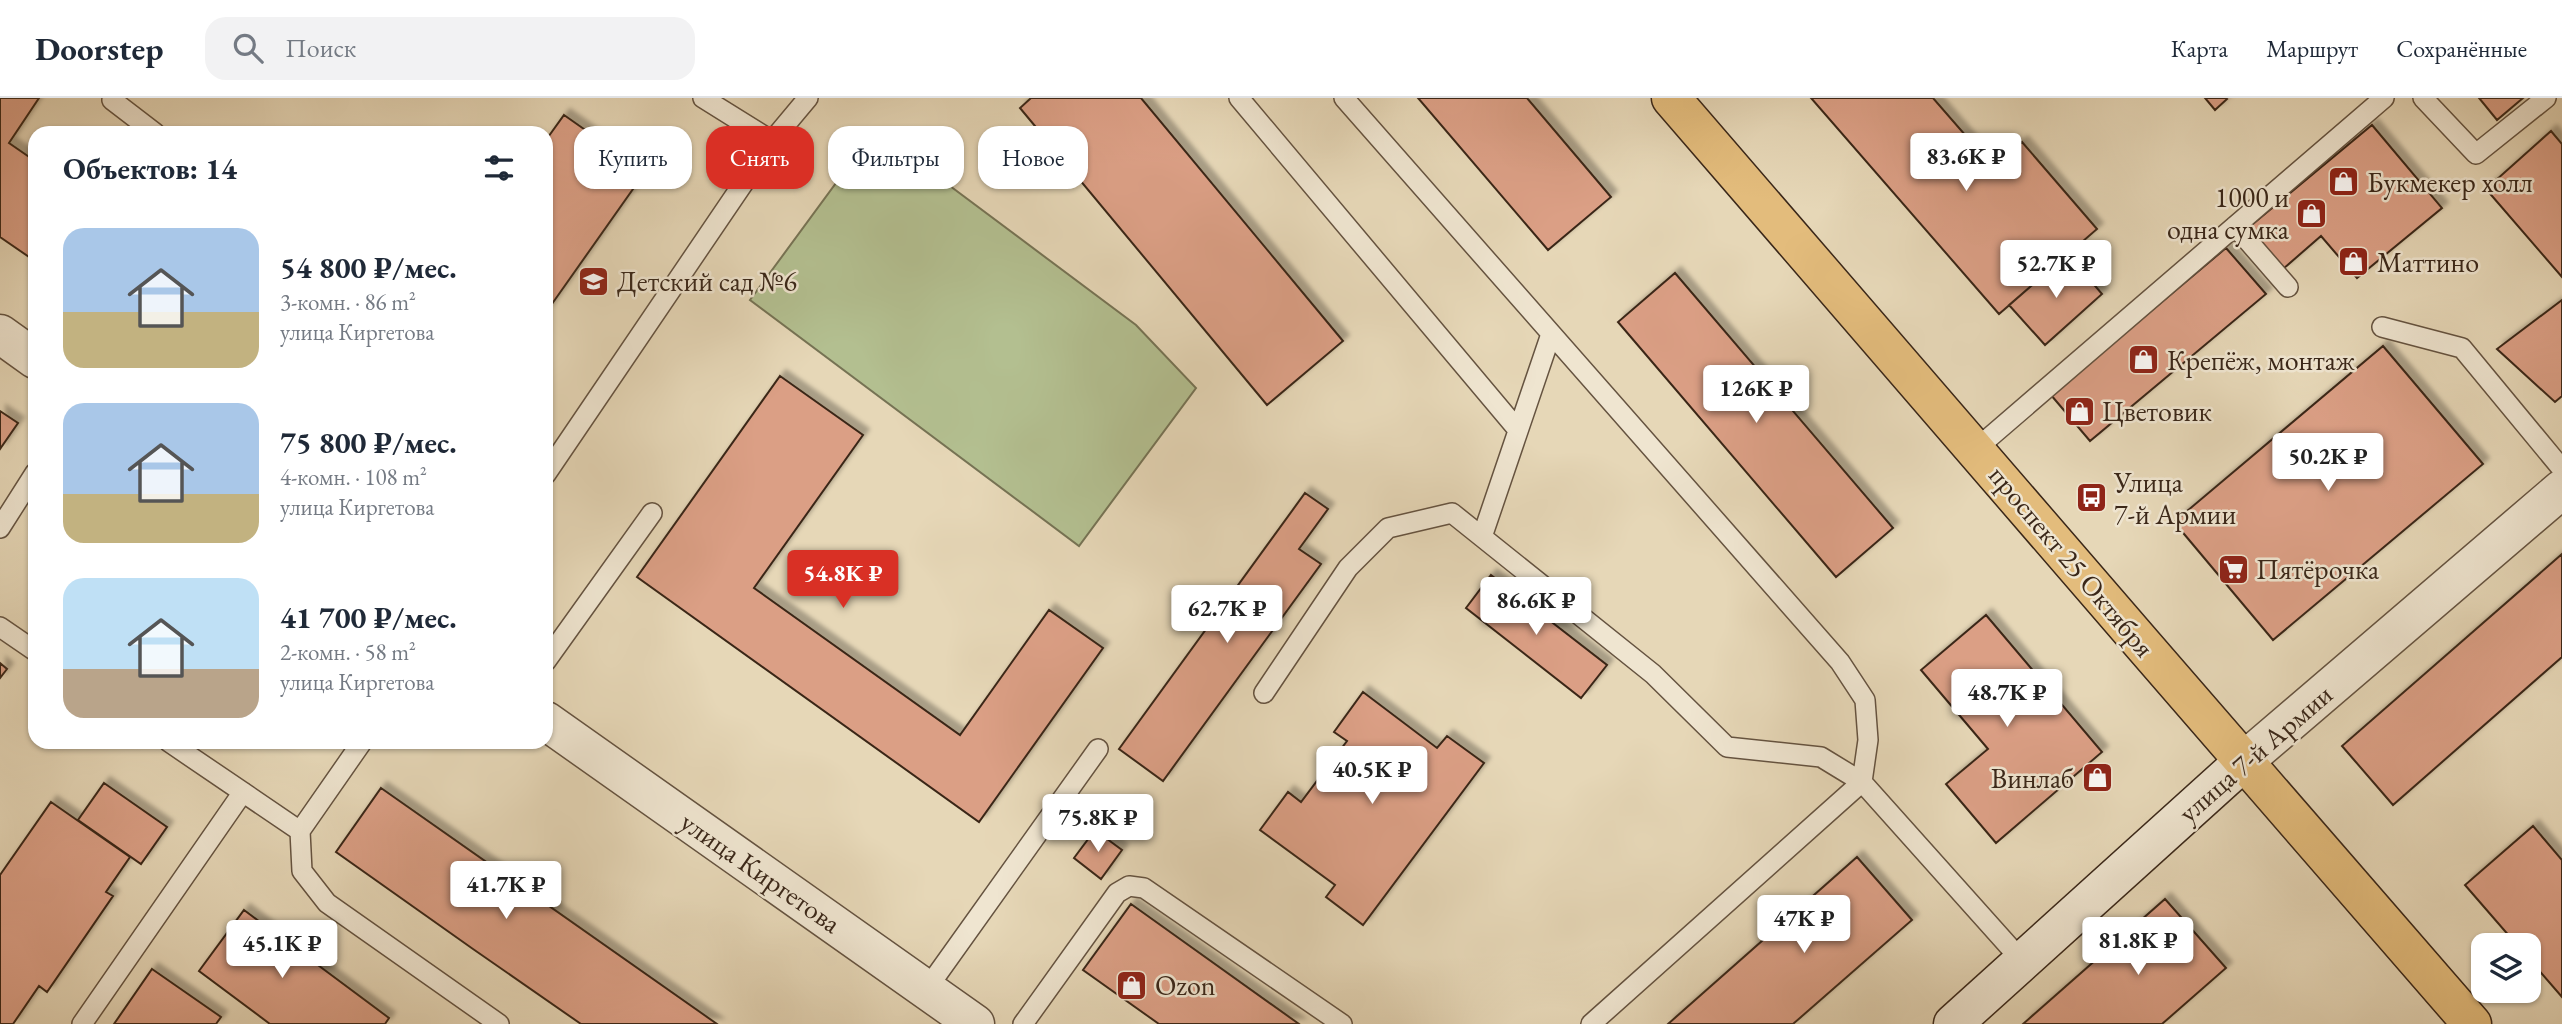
<!DOCTYPE html>
<html lang="ru">
<meta charset="utf-8">
<style>
body{margin:0;font-family:"EB Garamond",serif;background:#f2f2f3;color:#1f2937;height:100vh;display:flex;flex-direction:column;font-size:26px;white-space:nowrap}
*{box-sizing:border-box;margin:0}
p{font-size:23px;color:#747a83}
.icon{flex:none;width:38px;height:38px;fill:none;stroke:currentColor;stroke-width:2;stroke-linecap:round;stroke-linejoin:round}
.map{position:relative;flex:1;overflow:hidden}
.side{position:absolute;left:28px;top:28px;width:525px;height:623px;display:flex;flex-direction:column;background:#fff;border-radius:21px;box-shadow:0 2px 5px #0004}
.side>*{flex:none}
.guide{position:absolute;left:574px;top:28px;width:665px;height:63px;display:flex;gap:14px}
.tools{position:absolute;left:2471px;top:835px;display:grid;gap:14px}
.tools a{display:grid;place-items:center;width:70px;height:70px;border-radius:14px;background:#fff;box-shadow:0 2px 5px #0004;font-size:35px}
.price{position:absolute;translate:-50% -60px;padding:0 16px;border-radius:7px;background:#fff;color:#222;font-size:23px;line-height:46px;filter:drop-shadow(0 2px 4px #0008)}
.price::after{content:'';position:absolute;left:50%;top:42px;width:21px;height:16px;margin-left:-10px;background:inherit;clip-path:polygon(0 0,100% 0,50% 100%)}
.price.selected{background:#d93025;color:#fff}
ul{padding:0;list-style:none}
li{display:flex;align-items:center;gap:21px;height:175px;padding:0 35px}
li span{display:grid;place-items:center;flex:none;width:196px;height:140px;border-radius:21px;color:#555}
li>.icon{margin-inline-start:auto}
span .icon{width:84px;height:84px;fill:#fffc;stroke-width:1}
li b{font-size:30px}
h2{display:flex;justify-content:space-between;align-items:center;height:84px;padding:0 35px;font-size:30px}
.pill{padding:0 24px;border-radius:21px;background:#fff;box-shadow:0 2px 5px #0004;font-size:24px;line-height:63px}
.pill.selected{background:#d93025;color:#fff}
header{display:flex;align-items:center;gap:42px;box-sizing:border-box;height:98px;padding:0 35px;background:#fff;border-bottom:2px solid #e0e1e3}
header strong{font-size:33px}
nav{display:flex;gap:38px;margin-inline-start:auto;font-size:24px}
.search{width:490px;height:63px;background:#f2f2f3;display:flex;align-items:center;gap:18px;box-sizing:border-box;padding:0 24px;border-radius:21px;color:#747a83;font-size:26px}
.map>svg:first-child{display:block}
.green{fill:#b3bf90;stroke:#767354;stroke-width:2}
.building{fill:#db9f85;stroke:#3a2719;stroke-width:2;filter:url(#shadow)}
.lines{fill:none;stroke-linecap:round;stroke-linejoin:round}
.lane-casing{stroke:#655340;stroke-width:22}
.street-casing{stroke:#655340;stroke-width:41}
.secondary-casing{stroke:#3a2719;stroke-width:41}
.primary-casing{stroke:#3a2719;stroke-width:41}
.lane{stroke:#efe5d0;stroke-width:19}
.street{stroke:#efe5d0;stroke-width:38}
.secondary{stroke:#efe5d0;stroke-width:38}
.primary{stroke:#e3bc7c;stroke-width:38}
.labels{text-anchor:middle;dominant-baseline:central;stroke-width:5;stroke-linejoin:round;paint-order:stroke}
.poi-label{font-size:28px;fill:#3a2719;stroke:#efe5d0;text-anchor:start}
.street-label{font-size:28px;fill:#3a2719;stroke:#efe5d0}
</style>
<header>
<strong>Doorstep</strong>
<div class="search"><svg class="icon" aria-label="search" viewBox="0 0 24 24"><circle cx="10" cy="10" r="6"/><path d="M15 15l6 6"/></svg>Поиск</div>
<nav><a>Карта</a><a>Маршрут</a><a>Сохранённые</a></nav>
</header>
<div class="map">
<svg width="2562" height="926" viewBox="0 0 2562 926">
<defs>
<filter id="shadow"><feDropShadow dx="6" dy="-6" stdDeviation="2" flood-color="#0004"/></filter>
</defs>
<rect width="100%" height="100%" fill="#e6d7b7"/>
<filter id="stains"><feTurbulence type="fractalNoise" baseFrequency=".00286" numOctaves="4"/><feColorMatrix values="0 0 0 0 .2 0 0 0 0 .09 0 0 0 0 .02 0 0 0 .5 -.17"/></filter>
<radialGradient id="worn" r=".72"><stop offset=".6" stop-color="#630" stop-opacity="0"/><stop offset="1" stop-color="#630" stop-opacity=".3"/></radialGradient>
<path class="green" d="M875,32L1136,227L1196,290L1079,448L750,202Z"/>
<path class="building" d="M0,0H39L9,45L35,63V163L0,139Z
M1031,0H1141L1343,243L1267,307L1020,10Z
M1418,0H1527L1611,99L1548,152Z
M1811,0H1933L1993,69L2022,44L2097,131L1999,216Z
M2205,0H2226L2227,1L2215,12Z
M2479,0H2523L2497,22Z
M564,17L645,74L547,213L546,70L549,66L546,64V42Z
M2372,27L2442,110L2357,180L2321,138L2283,171L2248,130Z
M2551,33L2562,46V179L2486,91Z
M2226,150L2266,196L2090,343L2051,297Z
M2068,156L2102,196L2045,247L2009,207Z
M1675,175L1893,430L1836,479L1618,224Z
M2562,202V298L2555,304L2497,251Z
M2383,248L2483,366L2273,542L2174,424Z
M780,278L863,337L754,490L960,637L1049,512L1103,550L979,724L637,479Z
M0,313L18,325L0,351Z
M1305,395L1328,411L1299,451L1321,466L1163,683L1119,651Z
M2562,456V559L2393,707L2342,648Z
M1491,477L1607,567L1581,600L1466,510Z
M1986,517L2102,654L1996,745L1946,686L1988,651L1921,572Z
M0,565L7,571L0,580Z
M1363,594L1437,650L1447,638L1484,665L1363,827L1326,799L1335,787L1260,732L1288,694L1301,704L1347,643L1334,634Z
M104,685L167,729L141,766L78,722Z
M381,690L717,926H581L473,851L336,754Z
M51,704L130,759L106,794L113,798L47,894L39,888L13,926H0V777Z
M2533,728L2562,762V899L2529,861V847H2517L2465,787Z
M1095,732L1122,752L1101,781L1074,760Z
M1857,759L1912,822L1793,926H1668Z
M2165,801L2226,870L2162,926H2023Z
M1131,806L1299,926H1159L1083,872Z
M244,812L389,920L385,926H270L199,873Z
M152,871L221,919L216,926H114Z"/>
<g class="lines">
<defs>
<path id="lane" d="M113,0L112,2L155,35
M703,0L772,43L808,0
M1239,0L1518,332
M1344,0L1840,564L1865,602L1868,642L1862,684L1591,926
M2423,0L2476,56L2546,0
M2235,128L2288,189
M2382,229L2462,250L2562,371
M1976,351L2384,0
M546,376L772,43
M0,430L35,375
M1482,439L1551,236
M0,529L35,553
M546,563L652,415
M1264,595L1348,470L1388,430L1452,415L1653,576L1727,649L1821,659L1862,684L2023,864
M169,644L300,733L362,644
M300,733L302,773L327,805L499,926
M926,892L1098,651
M82,926L243,694
M1023,926L1117,795L1129,788L1144,790L1342,926"/>
<path id="street" d="M0,236L35,261
M546,623L975,926
M2243,664L2562,391"/>
<path id="secondary" d="M1953,926L2243,664"/>
<path id="primary" d="M1671,0C1939,308 2203,619 2472,926"/>
</defs>
<use href="#lane" class="lane-casing"/>
<use href="#street" class="street-casing"/>
<use href="#secondary" class="secondary-casing"/>
<use href="#primary" class="primary-casing"/>
<use href="#lane" class="lane"/>
<use href="#street" class="street"/>
<use href="#secondary" class="secondary"/>
<use href="#primary" class="primary"/>
</g>
<defs>
<symbol id="shop-square" viewBox="-11 -11 22 22"><rect x="-9" y="-9" width="18" height="18" rx="4" fill="#8f2418" stroke="#efe5d0"/><path d="M-5-2.5h2.3a2.7 3.5 0 0 1 5.4 0H5L5.5 6h-11ZM-1.5-2.5h3a1.5 2.3 0 0 0-3 0Z" fill="#fff"/></symbol>
<symbol id="school-square" viewBox="-11 -11 22 22"><rect x="-9" y="-9" width="18" height="18" rx="4" fill="#8f2418" stroke="#efe5d0"/><path d="M0-5L7-2L0 1L-7-2ZM-4 1L0 2.5L4 1V4Q0 6-4 4Z" fill="#fff"/></symbol>
<symbol id="bus-square" viewBox="-11 -11 22 22"><rect x="-9" y="-9" width="18" height="18" rx="4" fill="#8f2418" stroke="#efe5d0"/><path d="M-5-6H5V4H4V6H2V4H-2V6H-4V4H-5ZM-3.5-4V0h7V-4ZM-3.5 1.2v1.5H-2V1.2ZM2 1.2v1.5H3.5V1.2Z" fill="#fff"/></symbol>
<symbol id="supermarket-square" viewBox="-11 -11 22 22"><rect x="-9" y="-9" width="18" height="18" rx="4" fill="#8f2418" stroke="#efe5d0"/><path d="M-6-5.5h2.5l.6 2H6L4.5 2H-2.5L-4.4-4H-6ZM-1.5 3.2a1.3 1.3 0 1 0 .1 0ZM3 3.2a1.3 1.3 0 1 0 .1 0Z" fill="#fff"/></symbol>
</defs>
<g fill-rule="evenodd">
<use href="#shop-square" x="2326" y="66" width="35" height="35"/>
<use href="#shop-square" x="2294" y="98" width="35" height="35"/>
<use href="#shop-square" x="2336" y="146" width="35" height="35"/>
<use href="#school-square" x="576" y="166" width="35" height="35"/>
<use href="#shop-square" x="2126" y="244" width="35" height="35"/>
<use href="#shop-square" x="2062" y="296" width="35" height="35"/>
<use href="#bus-square" x="2074" y="382" width="35" height="35"/>
<use href="#supermarket-square" x="2216" y="454" width="35" height="35"/>
<use href="#shop-square" x="2080" y="662" width="35" height="35"/>
<use href="#shop-square" x="1114" y="870" width="35" height="35"/>
</g>
<g class="labels">
<g class="poi-label">
<text x="2367" y="84">Букмекер холл</text>
<text x="2289" y="99" text-anchor="end">1000 и<tspan x="2289" dy="32">одна сумка</tspan></text>
<text x="2377" y="164">Маттино</text>
<text x="617" y="183">Детский сад №6</text>
<text x="2167" y="262">Крепёж, монтаж</text>
<text x="2102" y="313">Цветовик</text>
<text x="2114" y="384">Улица<tspan x="2114" dy="32">7-й Армии</tspan></text>
<text x="2256" y="471">Пятёрочка</text>
<text x="2074" y="680" text-anchor="end">Винлаб</text>
<text x="1155" y="887">Ozon</text>
</g>
<g class="street-label">
<text transform="translate(2072 463) rotate(50)">проспект 25 Октября</text>
<text transform="translate(2255 655) rotate(-41)">улица 7-й Армии</text>
<text transform="translate(761 774) rotate(35)">улица Киргетова</text>
</g>
</g>
<rect width="100%" height="100%" filter="url(#stains)"/>
<rect width="100%" height="100%" fill="url(#worn)"/>
</svg>
<div class="tools">
<a><svg class="icon" aria-label="layers" viewBox="0 0 24 24"><path d="M12 4l9 5-9 5-9-5zM3 14l9 5 9-5"/></svg></a>
</div>
<b class="price" style="left:1966px;top:95px">83.6K ₽</b>
<b class="price" style="left:2056px;top:202px">52.7K ₽</b>
<b class="price" style="left:1756px;top:327px">126K ₽</b>
<b class="price" style="left:2328px;top:395px">50.2K ₽</b>
<b class="price selected" style="left:843px;top:512px">54.8K ₽</b>
<b class="price" style="left:1536px;top:539px">86.6K ₽</b>
<b class="price" style="left:1227px;top:547px">62.7K ₽</b>
<b class="price" style="left:2007px;top:631px">48.7K ₽</b>
<b class="price" style="left:1372px;top:708px">40.5K ₽</b>
<b class="price" style="left:1098px;top:756px">75.8K ₽</b>
<b class="price" style="left:506px;top:823px">41.7K ₽</b>
<b class="price" style="left:1804px;top:857px">47K ₽</b>
<b class="price" style="left:2138px;top:879px">81.8K ₽</b>
<b class="price" style="left:282px;top:882px">45.1K ₽</b>
<div class="guide">
<a class="pill">Купить</a>
<a class="pill selected">Снять</a>
<a class="pill">Фильтры</a>
<a class="pill">Новое</a>
</div>
<section class="side">
<h2>Объектов: 14<svg class="icon" aria-label="filters" viewBox="0 0 24 24"><path d="M4 7h16M4 17h16"/><circle cx="9" cy="7" r="2"/><circle cx="15" cy="17" r="2"/></svg></h2>
<ul>
<li><span style="background:linear-gradient(#a9c7e8 60%,#c2b280 0)"><svg class="icon" aria-label="home" viewBox="0 0 24 24"><path d="M3 11l9-7 9 7M6 9v11h12V9"/></svg></span><div><b>54 800 ₽/мес.</b><p>3-комн. · 86 m²</p><p>улица Киргетова</p></div></li>
<li><span style="background:linear-gradient(#a9c7e8 65%,#c2b280 0)"><svg class="icon" aria-label="home" viewBox="0 0 24 24"><path d="M3 11l9-7 9 7M6 9v11h12V9"/></svg></span><div><b>75 800 ₽/мес.</b><p>4-комн. · 108 m²</p><p>улица Киргетова</p></div></li>
<li><span style="background:linear-gradient(#bfe0f5 65%,#b9a48a 0)"><svg class="icon" aria-label="home" viewBox="0 0 24 24"><path d="M3 11l9-7 9 7M6 9v11h12V9"/></svg></span><div><b>41 700 ₽/мес.</b><p>2-комн. · 58 m²</p><p>улица Киргетова</p></div></li>
</ul>
</section>
</div>
